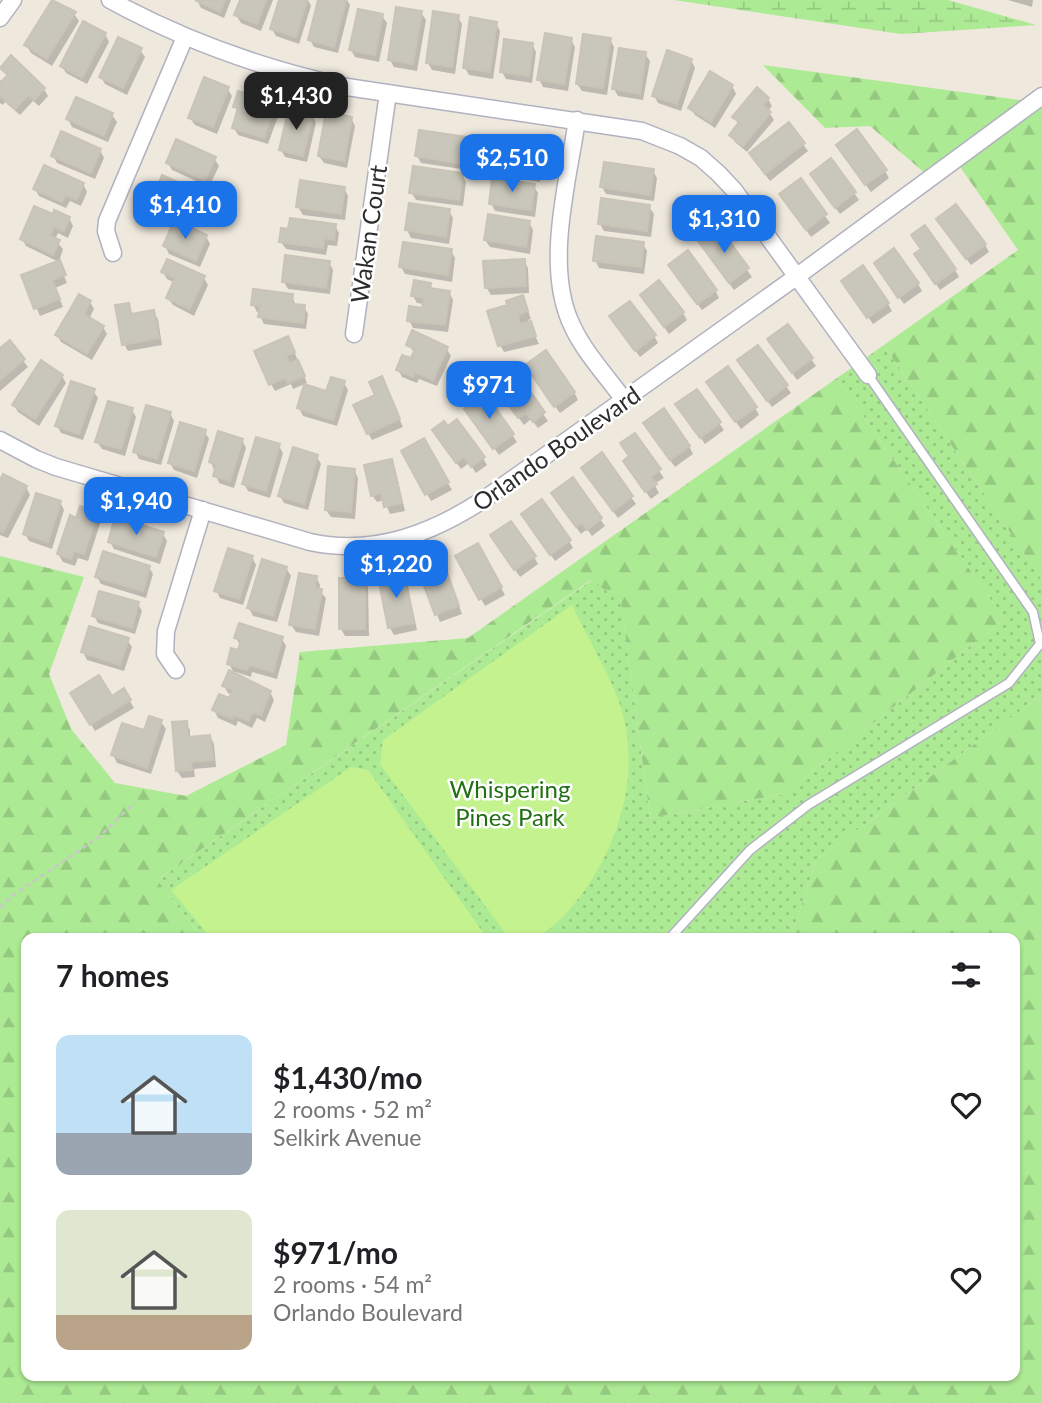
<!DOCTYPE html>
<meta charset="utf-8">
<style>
body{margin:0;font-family:Lato,sans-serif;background:#f6f6f6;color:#202124;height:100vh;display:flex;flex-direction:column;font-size:26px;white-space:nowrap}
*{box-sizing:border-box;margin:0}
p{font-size:23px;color:#757577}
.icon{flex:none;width:38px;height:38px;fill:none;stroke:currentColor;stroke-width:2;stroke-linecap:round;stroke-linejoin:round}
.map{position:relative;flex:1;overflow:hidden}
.drawer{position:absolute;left:21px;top:933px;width:999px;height:448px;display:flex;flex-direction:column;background:#fff;border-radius:14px;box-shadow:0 2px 5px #0004}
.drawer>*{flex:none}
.price{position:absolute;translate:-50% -60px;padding:0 16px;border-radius:14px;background:#1a73e8;color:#fff;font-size:23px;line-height:46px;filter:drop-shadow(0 2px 4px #0008)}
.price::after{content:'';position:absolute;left:50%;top:42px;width:21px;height:16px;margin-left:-10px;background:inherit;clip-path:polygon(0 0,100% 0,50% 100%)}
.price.active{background:#222;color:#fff}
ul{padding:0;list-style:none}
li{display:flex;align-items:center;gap:21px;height:175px;padding:0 35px}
li span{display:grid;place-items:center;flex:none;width:196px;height:140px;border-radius:14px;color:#555}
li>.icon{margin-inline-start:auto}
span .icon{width:84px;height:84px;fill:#fffc;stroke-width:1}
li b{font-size:30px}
h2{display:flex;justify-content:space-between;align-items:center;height:84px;padding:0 35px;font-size:30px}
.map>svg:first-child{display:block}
.grass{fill:url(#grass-dots)}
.forest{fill:url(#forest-firs)}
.wetland{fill:url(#wetland-marsh)}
.pitch{fill:#c3f28f}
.shadow{fill:#0003}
.building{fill:#c9c6bb;stroke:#cac4b6;stroke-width:2}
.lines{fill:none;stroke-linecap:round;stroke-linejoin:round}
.lane-casing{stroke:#b1b2c0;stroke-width:11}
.street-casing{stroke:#b1b2c0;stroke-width:19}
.path{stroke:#c8c8c8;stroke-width:2.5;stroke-dasharray:5 3.5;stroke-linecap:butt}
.lane{stroke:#fff;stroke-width:8}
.street{stroke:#fff;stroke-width:16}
.labels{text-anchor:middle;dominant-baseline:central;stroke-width:5;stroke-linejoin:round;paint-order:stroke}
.street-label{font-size:24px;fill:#2c2c2c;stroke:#fff}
.park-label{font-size:24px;fill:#237014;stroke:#fff}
</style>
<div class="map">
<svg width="1042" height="1403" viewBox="0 0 1042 1403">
<defs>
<pattern id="grass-dots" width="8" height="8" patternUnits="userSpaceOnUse" patternTransform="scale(1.75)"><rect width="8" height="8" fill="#adea94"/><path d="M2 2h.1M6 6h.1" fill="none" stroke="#95c980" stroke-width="1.8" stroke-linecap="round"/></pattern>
<pattern id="forest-firs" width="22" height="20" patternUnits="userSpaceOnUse" patternTransform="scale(1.75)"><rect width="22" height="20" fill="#adea94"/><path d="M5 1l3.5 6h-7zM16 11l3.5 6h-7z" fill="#95c980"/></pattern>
<pattern id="wetland-marsh" width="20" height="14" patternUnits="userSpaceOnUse" patternTransform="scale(1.75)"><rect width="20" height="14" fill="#adea94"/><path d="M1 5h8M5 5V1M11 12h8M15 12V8" fill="none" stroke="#95c980"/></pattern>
</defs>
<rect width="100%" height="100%" fill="#eee8dd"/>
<path class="grass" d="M884,345L1042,580V695L816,860L791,938H202L157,880L592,580L621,600L650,818L784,794L1004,619L837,378Z"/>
<path class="forest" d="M763,65L1042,103V580L884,345L1018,250L956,161L933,180L870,126L825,128Z
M837,378L1004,619L784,794L650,818L621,601L591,580L157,880L202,938H26V1376H1015V938H791L816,860L1042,695V1403H0V556L84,577L49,674L71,729L115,783L186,796L286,745L300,652L468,638Z"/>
<path class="wetland" d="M674,0H948L1036,25L901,34Z"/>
<path class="pitch" d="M572,605C587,637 607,669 619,702C642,767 622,839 582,894C571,909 554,929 536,937C529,940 517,938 509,938L380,764L383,740Z
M351,767L368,770L487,938H211L171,890Z"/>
<path class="shadow" d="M197,0H231L224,18L201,8Z
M242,0H273L261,31L241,23L236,15Z
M281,0H308L311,6L299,44L276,36L272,29Z
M320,0H347L350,5L338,53L314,47L310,40Z
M1008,0H1033L1032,7Z
M421,13L426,20L417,71L394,67L390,60Z
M74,14L79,21L52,66L31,53L26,45Z
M382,16L387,23L379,62L355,57L351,50Z
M458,17L462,24L455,74L432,70L428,63Z
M496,23L500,31L493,79L469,75L465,68Z
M105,34L109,42L87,84L66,73L62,66Z
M610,39L614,47L607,95L582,91L577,84Z
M571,40L575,47L568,91L543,87L539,79Z
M532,44L536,52L532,83L506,79L502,72Z
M140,50L145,57L127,95L105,84L101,77Z
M645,54L650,61L643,100L618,96L614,89Z
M691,60L695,68L681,111L658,103L654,96Z
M2,68L44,89L48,96L39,106L33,101L20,115L5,102L3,105L0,103V83L9,77Z
M732,86L736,94L715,128L695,115L690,108Z
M227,88L232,96L217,134L195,125L190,118Z
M252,97L256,104L255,108L261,110L275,104L280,111L268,144L238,135L234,128L238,113L235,107Z
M768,99L772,106L768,111L774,120L747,152L735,142L731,135L739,125L734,117Z
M112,115L117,122L108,142L72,127L68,119Z
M312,115L316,123L307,162L285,157L281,150Z
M351,118L355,126L347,168L324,163L319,156Z
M789,125L808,151L770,181L755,161Z
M467,139L471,146L468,170L421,163L417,156Z
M100,150L104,158L95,179L57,163L53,155Z
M540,150L544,158L540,182L492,174L488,166Z
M842,153L885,171L889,178L871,192Z
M214,158L219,166L209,187L172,170L168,163Z
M653,171L657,178L654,201L606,194L602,187Z
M462,175L466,182L463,206L416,200L411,192Z
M800,181L830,223L811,237L785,202Z
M816,182L854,193L859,200L840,214Z
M83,184L87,192L81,206L70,201L66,208L39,196L35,189Z
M533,185L538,193L535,217L495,211L491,203Z
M344,188L348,196L345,220L303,215L298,207Z
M206,197L210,204L201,225L158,206L154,198Z
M649,207L654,214L651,237L604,231L600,224Z
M449,211L453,218L449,244L411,238L407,230Z
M53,216L69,218L73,226L68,238L58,233L55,240L63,249L59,262L26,246L22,239Z
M529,222L533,230L530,254L490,247L485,240Z
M335,226L339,233L337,246L328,245L326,255L286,249L281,242Z
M942,227L985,245L989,252L971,265Z
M718,229L752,277L734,290L704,249Z
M206,236L210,244L200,267L169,254L165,246Z
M643,244L647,251L644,274L599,268L595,260Z
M922,250L955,270L959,277L940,290L921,262Z
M451,251L455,258L452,282L405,274L401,267Z
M524,261L528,268L529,293L491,295L486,287Z
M329,262L333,270L330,294L288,289L284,282Z
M61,268L67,283L55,288L63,307L40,316L23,276Z
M880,271L918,284L922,291L904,304Z
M163,272L204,278L208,285L194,316L173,305L168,298L175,283L167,279Z
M674,273L715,290L719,298L702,310Z
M430,284L433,290L449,292L453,300L448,332L413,328L409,320L424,310V304L417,303L413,296Z
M848,289L888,304L892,311L873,324Z
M292,296L296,306L304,307L308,314L306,329L264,324L260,316L261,312H257L253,304Z
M523,297L531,319L528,320L539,344L504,352L500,345L509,306Z
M90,302L94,309L89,319L103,327L107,334L92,360L61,342L57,335Z
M646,303L683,313L687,320L669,334Z
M128,305L133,315L153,312L158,319L162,345L128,351L124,344Z
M616,324L654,336L658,343L640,357Z
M788,326L816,366L797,380L774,347Z
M9,342L28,367L0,391V350Z
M408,345L446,348L451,356L437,386L419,379L417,383L402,377L398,369L412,360L415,353Z
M292,346L307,383L293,389L291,384L275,391L271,384Z
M743,368L786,386L791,393L772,407Z
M531,373L574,392L578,400L560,413Z
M62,376L66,383L39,426L18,412L14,405Z
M519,379L548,421L538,428L531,419L524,425L505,399Z
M344,383L348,390L337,426L303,416L299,408Z
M385,386L403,427L372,440L368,433L377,396Z
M713,390L755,408L759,415L741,429Z
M93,391L98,398L83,440L61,433L57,425Z
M696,391L724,430L705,444L682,412Z
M485,396L517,442L499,455L471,416Z
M132,410L136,417L125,456L102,449L97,442Z
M170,413L174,421L161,465L139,459L135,451Z
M649,431L689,446L693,454L675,467Z
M205,432L209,439L197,478L174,470L170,463Z
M634,435L664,478L654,484L659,493L651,499L629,469Z
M438,438L483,458L487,465L476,473L469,463L461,469Z
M242,440L246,448L234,488L219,483L211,462Z
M424,441L452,490L431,501L403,452Z
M279,446L283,453L270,498L248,491L244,484Z
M601,455L636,504L618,518L587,475Z
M317,457L321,464L308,510L284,503L280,496Z
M391,461L395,468L405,511L390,514L384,500L377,502L372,495Z
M354,470L358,478L355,519L331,517L326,510Z
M572,480L605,526L592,536L587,529L581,534L557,501Z
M0,484L26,487L30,495L8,538L0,535Z
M60,502L64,510L52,549L29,541L25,534Z
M96,514L101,521L88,561L78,558L75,566L63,562L58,554L77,520Z
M527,522L569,541L573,548L555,561Z
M163,534L167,541L160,564L114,549L110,542Z
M496,543L534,557L538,564L520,577Z
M478,546L505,595L485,606L458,556Z
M252,557L256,565L243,605L220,598L216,590Z
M149,567L153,574L146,598L101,584L97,577Z
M286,568L291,576L277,622L253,616L249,608Z
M446,570L462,614L440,622L420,571Z
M403,574L407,582L417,630L394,635L390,628Z
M316,577L320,585L319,590L326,598L319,636L296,632L291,625Z
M364,580L368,587L369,636H345L341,629Z
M138,604L142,611L135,634L98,623L94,616Z
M236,638L282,639L286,646L277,679L252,672L251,677L236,672L235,674L270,692L274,700L265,722L257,718L252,728L238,721L236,726L218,718L214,710L230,701L233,695L228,693L224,686L235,674L229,664L240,652V645Z
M127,640L132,647L124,671L87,660L83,652Z
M124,691L134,708L95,731L72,693L111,698Z
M161,722L166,729L151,774L117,763L113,755Z
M186,723L190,730V738L210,736L214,744L216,767L194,769L195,777L182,778L177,771L173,724Z"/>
<path class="building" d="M52,0L76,12L47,59L24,45Z
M195,0H225L220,12Z
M240,0H266L257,24L234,15Z
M279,0H307L296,37L270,29Z
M318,0H346L334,47L308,40Z
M396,7L422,11L413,64L388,60Z
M358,9L383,14L375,55L349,50Z
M433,11L459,15L452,67L426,63Z
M470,17L497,22L490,72L463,68Z
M83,21L106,33L82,78L60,66Z
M545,33L572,38L564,84L537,80Z
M583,34L611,38L603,88L576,84Z
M118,37L142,48L123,88L99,77Z
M504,39L533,43L529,76L500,72Z
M619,48L646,52L640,94L612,89Z
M667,50L692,59L677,104L652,96Z
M11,55L45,88L34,100L28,95L15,109L0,96V81L1,82L8,75L0,68Z
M710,71L733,85L711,122L688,108Z
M204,77L229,87L213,127L188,118Z
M757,87L769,98L763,105L771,112L743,146L729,135L739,122L732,117Z
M238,91L253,95L250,104L260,108L263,98L276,102L264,138L232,128L238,108L233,107Z
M76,97L113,113L104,136L66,119Z
M289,107L313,114L303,156L279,150Z
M326,111L352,117L344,161L318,156Z
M789,122L805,143L765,174L749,153Z
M857,129L887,170L865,185L836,145Z
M419,130L468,137L464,164L415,156Z
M61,131L101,149L91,173L51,156Z
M176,139L216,157L205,180L166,163Z
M498,141L541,149L536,175L486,166L490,144L497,145Z
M831,158L856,192L835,208L810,174Z
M604,162L654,169L650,195L600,187Z
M44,165L84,183L77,200L65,195L62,202L33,189Z
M413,166L463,173L459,200L409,193Z
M162,175L207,195L197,219L152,198Z
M492,178L535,184L531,210L489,204Z
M801,178L827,214L806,230L779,194Z
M300,180L345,187L341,214L296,207Z
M601,198L650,205L647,231L598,224Z
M409,203L450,209L446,237L405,230Z
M956,204L986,244L966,259L936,219Z
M34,206L53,214L54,210L70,217L64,231L54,227L50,236L60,240L53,255L20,239Z
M488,214L530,221L526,247L484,240Z
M290,218L336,224L334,240L324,238L323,248L279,242L281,228L288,229Z
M174,220L207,235L196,261L163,246Z
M925,225L956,269L935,284L914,254L921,249L911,235Z
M719,227L749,268L729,283L698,241Z
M596,236L644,242L641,267L593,261Z
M403,242L452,249L448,275L399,267Z
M894,248L919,283L898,298L874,263Z
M688,250L717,290L697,304L668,265Z
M285,255L330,261L326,288L282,282Z
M167,259L205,276L190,309L166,298L175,278L161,272Z
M525,259L526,286L485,288L483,261Z
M60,260L66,275L52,280L60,299L34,309L21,275Z
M863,265L889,303L867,318L841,281Z
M414,280L431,283L430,288L450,291L445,325L407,321L409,306L422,308L424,298L411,296Z
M659,280L684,312L664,327L640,295Z
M253,289L293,294L292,304L305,305L303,323L258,317L260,306L251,305Z
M79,294L91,301L84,314L104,326L87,354L55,335Z
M523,295L528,311L518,315L520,324L531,321L536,336L498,346L487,311L507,305L506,301Z
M630,301L656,335L635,351L609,316Z
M129,303L131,314L154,310L159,338L122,345L115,305Z
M788,324L813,358L792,373L767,339Z
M412,330L448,347L433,380L415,372L413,377L396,370L402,355L411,358L415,349L406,345Z
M288,336L295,352L286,356L289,363L298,360L305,376L288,383L285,378L269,385L254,351Z
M10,340L25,359L0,380V348Z
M758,345L788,385L767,401L737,360Z
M546,350L575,392L554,407L525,365Z
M41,360L63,375L35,419L12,405Z
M728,366L757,407L735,422L706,382Z
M382,376L400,419L367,434L353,405L375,395L369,382Z
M519,376L545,412L533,422L526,413L518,418L498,391Z
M331,377L345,381L333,420L297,408L304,384L326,391Z
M71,381L95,389L79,434L55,426Z
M697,389L721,422L700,438L675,404Z
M485,393L514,434L493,449L464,409Z
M108,401L133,408L121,449L95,442Z
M146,405L171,412L157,459L133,452Z
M664,408L690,446L670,460L643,423Z
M457,419L485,457L471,467L464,457L456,463L432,430L444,421L448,426Z
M180,422L206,430L194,471L168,463Z
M218,431L243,439L230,481L213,476L216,465L209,462Z
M635,433L661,469L651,477L657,484L645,492L623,461L629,456L620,443Z
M256,437L280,444L266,491L242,484Z
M424,438L449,482L425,495L401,451Z
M293,447L318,455L304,504L278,496Z
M602,452L633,496L613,511L581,468Z
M392,459L402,503L384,507L381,493L371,496L364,465Z
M328,466L355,469L351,512L325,510Z
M3,474L27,486L3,532L0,530V480Z
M573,477L602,518L587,530L582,523L576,527L551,493Z
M36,493L61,501L48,542L23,534Z
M542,499L571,540L550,555L521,514Z
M80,506L98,512L84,554L74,551L71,559L57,554L70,515L76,518Z
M115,517L164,532L156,557L108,542Z
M511,521L536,556L514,570L490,535Z
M478,543L502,587L479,600L455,556Z
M228,548L253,556L239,599L214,591Z
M103,551L150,566L143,591L95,577Z
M262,559L287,567L273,616L247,608Z
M443,561L459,606L435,615L418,570Z
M404,572L414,623L388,628L378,577Z
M299,573L317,576L315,588L322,589L315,629L289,625Z
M339,578H365V629H339Z
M99,591L139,602L132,628L92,616Z
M239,623L283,637L273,672L249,665L247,670L227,664L231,648L238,650L241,640L234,638Z
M89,626L129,638L120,665L81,652Z
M229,670L271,691L261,715L253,712L248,721L234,715L232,719L212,710L219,694L229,698L233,690L222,686Z
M99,675L112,696L124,688L131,700L90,725L70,693Z
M149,716L162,720L147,768L111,755L122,723L144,730Z
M187,721L188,737L210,735L213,760L191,762L192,770L176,771L172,722Z"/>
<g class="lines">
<defs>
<path id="lane" d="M670,938L750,850L808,805L1009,683L1040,644L1033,612L868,375"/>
<path id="street" d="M110,0C185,41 264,69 347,87L642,131L680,146L701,158L719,174L734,190L868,375
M0,18L13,0
M577,120C568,181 545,263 570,321C582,350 606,375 624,400
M113,253L106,231L107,221L185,37
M354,334L388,93
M0,440L36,459L56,467L310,542C375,556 433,533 486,498L796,277L1042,96
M176,670L165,654L166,631L203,510"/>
</defs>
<use href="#lane" class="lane-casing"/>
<use href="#street" class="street-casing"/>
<path class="path" d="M0,908L12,896L99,837L134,803"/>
<use href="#lane" class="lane"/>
<use href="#street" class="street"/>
</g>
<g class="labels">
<g class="street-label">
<text transform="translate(368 234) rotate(-82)">Wakan Court</text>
<text transform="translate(556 448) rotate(-35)">Orlando Boulevard</text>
</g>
<g class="park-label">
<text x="510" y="788">Whispering<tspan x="510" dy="28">Pines Park</tspan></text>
</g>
</g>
</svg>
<b class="price active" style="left:296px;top:132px">$1,430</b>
<b class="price" style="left:512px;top:194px">$2,510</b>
<b class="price" style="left:185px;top:241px">$1,410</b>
<b class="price" style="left:724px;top:255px">$1,310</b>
<b class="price" style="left:489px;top:421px">$971</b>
<b class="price" style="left:136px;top:537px">$1,940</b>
<b class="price" style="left:396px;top:600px">$1,220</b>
<section class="drawer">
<h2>7 homes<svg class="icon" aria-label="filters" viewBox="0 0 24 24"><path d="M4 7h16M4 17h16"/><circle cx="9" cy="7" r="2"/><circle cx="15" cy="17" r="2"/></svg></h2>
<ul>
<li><span style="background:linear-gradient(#bfe0f5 70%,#9aa5b1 0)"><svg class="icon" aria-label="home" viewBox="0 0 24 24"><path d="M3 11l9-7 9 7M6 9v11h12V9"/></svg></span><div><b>$1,430/mo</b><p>2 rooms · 52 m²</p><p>Selkirk Avenue</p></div><svg class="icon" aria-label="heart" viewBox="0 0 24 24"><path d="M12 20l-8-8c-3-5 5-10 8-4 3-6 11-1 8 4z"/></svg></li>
<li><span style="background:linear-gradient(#dfe7d0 75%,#b9a48a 0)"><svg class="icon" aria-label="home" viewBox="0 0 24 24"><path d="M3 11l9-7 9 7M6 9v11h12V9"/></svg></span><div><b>$971/mo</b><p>2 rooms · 54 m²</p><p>Orlando Boulevard</p></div><svg class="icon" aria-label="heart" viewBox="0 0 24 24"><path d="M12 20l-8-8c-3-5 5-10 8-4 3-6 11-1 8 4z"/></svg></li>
</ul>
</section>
</div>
